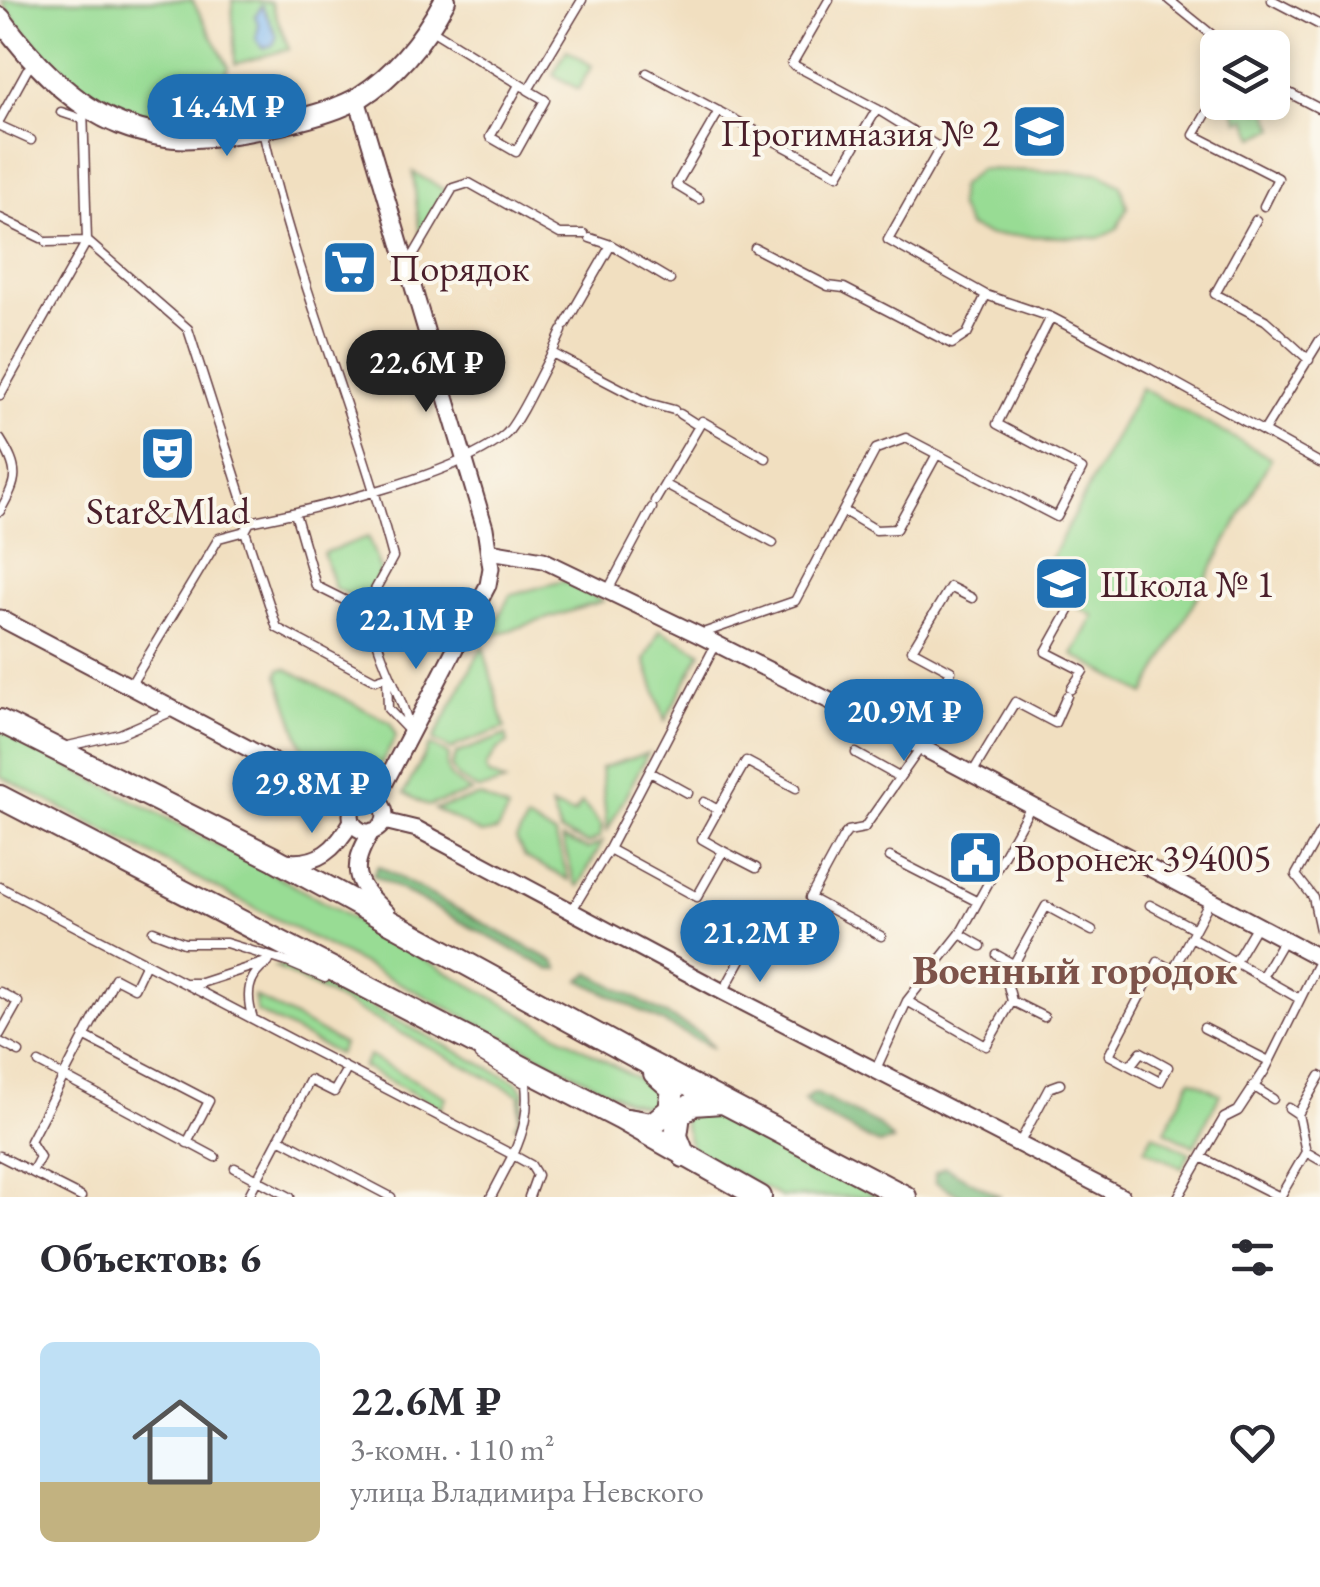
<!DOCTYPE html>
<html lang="ru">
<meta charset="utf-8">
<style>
body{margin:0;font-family:"EB Garamond",serif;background:#f7f7f7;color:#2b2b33;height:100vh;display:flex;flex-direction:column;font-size:38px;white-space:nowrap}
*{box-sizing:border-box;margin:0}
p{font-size:32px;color:#7c7c81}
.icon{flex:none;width:55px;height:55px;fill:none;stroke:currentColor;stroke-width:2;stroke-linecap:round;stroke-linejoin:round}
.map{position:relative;height:1197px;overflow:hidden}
.side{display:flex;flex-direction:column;background:#fff;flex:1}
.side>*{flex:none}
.controls{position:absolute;left:1200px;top:30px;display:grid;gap:20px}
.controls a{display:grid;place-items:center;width:90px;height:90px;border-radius:15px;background:#fff;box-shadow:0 5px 15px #0003;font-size:50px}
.price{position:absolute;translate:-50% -85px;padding:0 22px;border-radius:35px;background:#1f6fb2;color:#fff;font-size:32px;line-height:65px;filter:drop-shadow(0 2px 5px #0008)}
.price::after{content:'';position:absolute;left:50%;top:60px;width:30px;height:22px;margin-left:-15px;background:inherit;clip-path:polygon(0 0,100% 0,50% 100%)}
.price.active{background:#222;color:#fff}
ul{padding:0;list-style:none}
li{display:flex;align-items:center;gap:30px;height:250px;padding:0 40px}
li span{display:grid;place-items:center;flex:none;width:280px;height:200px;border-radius:15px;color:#555}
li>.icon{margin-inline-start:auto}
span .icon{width:120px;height:120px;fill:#fffc;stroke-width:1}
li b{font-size:42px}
h2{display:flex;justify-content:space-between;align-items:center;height:120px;padding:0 40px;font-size:42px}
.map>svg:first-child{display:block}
.green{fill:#98dc94;stroke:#717e60;stroke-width:2.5}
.forest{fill:#7abc7e;stroke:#626e54;stroke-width:2.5}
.water{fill:#81baf2;stroke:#666c8e;stroke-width:2.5}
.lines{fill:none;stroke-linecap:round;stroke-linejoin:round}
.lane-casing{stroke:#633c41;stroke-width:11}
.street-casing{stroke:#633c41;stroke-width:19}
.secondary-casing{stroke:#633c41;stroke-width:24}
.primary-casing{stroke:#633c41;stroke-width:26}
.lane{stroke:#fff;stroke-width:8}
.street{stroke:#fff;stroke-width:15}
.secondary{stroke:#fff;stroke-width:20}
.primary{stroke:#fff;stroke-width:22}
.labels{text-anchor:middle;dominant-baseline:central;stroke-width:8;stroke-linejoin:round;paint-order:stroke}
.poi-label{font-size:38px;fill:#4a1f2b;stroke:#fbf7ec;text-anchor:start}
.quarter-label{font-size:42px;font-weight:bold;fill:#7d534a;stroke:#fbf7ec}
</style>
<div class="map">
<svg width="1320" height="1197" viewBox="0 0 1320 1197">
<rect width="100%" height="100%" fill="#fbf7ec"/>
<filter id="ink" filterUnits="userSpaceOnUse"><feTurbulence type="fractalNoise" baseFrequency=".01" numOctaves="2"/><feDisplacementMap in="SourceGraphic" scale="20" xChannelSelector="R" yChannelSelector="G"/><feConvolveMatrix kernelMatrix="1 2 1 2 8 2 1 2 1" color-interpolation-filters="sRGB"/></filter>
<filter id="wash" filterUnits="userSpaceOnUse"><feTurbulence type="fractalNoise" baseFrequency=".0048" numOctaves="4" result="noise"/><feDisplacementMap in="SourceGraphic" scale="40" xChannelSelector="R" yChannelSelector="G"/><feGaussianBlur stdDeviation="2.25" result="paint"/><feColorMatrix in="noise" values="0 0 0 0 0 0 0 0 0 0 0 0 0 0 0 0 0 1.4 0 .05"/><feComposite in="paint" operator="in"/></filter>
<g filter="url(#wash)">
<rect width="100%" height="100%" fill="#f1dfc0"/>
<path class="green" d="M1,0H192L229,67L196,126C105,121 50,73 1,0Z
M232,0L271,2L289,49L235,64Z
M567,50L592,66L578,89L553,74Z
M1231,103H1254L1258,111L1266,108L1275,128L1255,137L1246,118L1239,121Z
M979,169L1100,173L1121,185L1127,207L1118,228L1098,238L988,235L968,227L958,206L960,186Z
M413,172L446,191L420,237Z
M1141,388L1271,458L1145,694L1073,655L1094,616L1037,585Z
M368,537L381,572L367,596L357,599L335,588L323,553Z
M563,581L603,601L488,637L510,595Z
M660,630L701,652L665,721L645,660Z
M483,646L505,728L458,745L452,750L433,740Z
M280,669H287L391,723L396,737C369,789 360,791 309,766L278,675Z
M0,730L275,875L650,1086L659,1095L654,1109L627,1101L0,776Z
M506,735L508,743L497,750L486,767L488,774L505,782L479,790L458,778L451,767L457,753Z
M430,745L449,755C441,775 456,782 472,792L428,806L404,793Z
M648,753L607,831L601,768Z
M480,796L508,810L497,831L482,834L435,809Z
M582,803L602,826L600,837L588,844L560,832L551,806L574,814Z
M527,820L555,835L569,880L525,857L516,840Z
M562,839L588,849L602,842L579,886L575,883Z
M288,964L518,1083L524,1092L520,1128L515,1125L519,1118L520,1095L275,967Z
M254,996L343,1044L338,1054L257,1012Z
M369,1056L446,1097L441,1108L363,1067Z
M1191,1079L1220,1094L1194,1146L1165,1131Z
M696,1110L713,1112L878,1197H781L692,1150L683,1120Z
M1153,1134L1190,1153L1182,1168L1145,1149Z"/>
<path class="forest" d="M378,866L555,962L559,969L551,970L373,875Z
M590,973L701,1034L713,1048L580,980Z
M815,1093L880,1126L893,1141L878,1144L814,1110L804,1100Z
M945,1167L1001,1197H962L935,1182V1173Z"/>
<path class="water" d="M262,6L277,36L273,45L263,48L256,39L259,25L255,16Z"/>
</g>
<g filter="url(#ink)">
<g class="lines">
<defs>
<path id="lane" d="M829,0L792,64L877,109L940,148L888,240L986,295L1051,317L1149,368L1320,463
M1169,0L1211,34
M1272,0L1320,25
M430,29L524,87
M1218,38L1224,48
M647,73L838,175L877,109
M1272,84L1320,109
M519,85L490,137L516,152L545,100L528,90L582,0
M1218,93L1194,135L1278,178L1264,206
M61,112L82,119
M0,119L27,70L33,65
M0,126L31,140
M263,131C295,276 355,414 393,557L364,610L316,586L295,513
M699,199L676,185L719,111
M0,218L41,238
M1256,220L1215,294L1265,320L1282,335
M590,238L611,245
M47,242L87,241L188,329L250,522
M755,248L828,286L844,288L952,344L967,334L986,295
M409,263L453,188L469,183L560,234H584
M565,325L611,245L670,280
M1287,340L1309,360
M552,353L562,331
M0,395L87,241L83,107
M680,414L699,426
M1264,431L1320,340
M0,439C20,471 18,479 0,511
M666,485L773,543
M655,501L702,421L766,458
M844,511L876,530L896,529L936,456
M607,592L652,508
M703,633L795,601L876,449L906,438L1057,517L1082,469L997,424L1051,317
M377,641C386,671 402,697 409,727
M130,686L219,538L245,531
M1071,689L1083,671L1046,652L1080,591
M410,732L388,709L387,676L375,680L277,628L245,531L250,522C311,510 463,474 506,434C520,420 541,372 552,353L648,403L674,410
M68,746L120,734L173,711
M856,753L899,777
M650,772L688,793
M971,775L1015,702L1055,723L1067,696
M704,802L718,810L702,839L723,851
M718,810L746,761L796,788
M1320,832L1296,875L1313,897L1320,930
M609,849L697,897L723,851L756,868
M890,857L976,901
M0,887L513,1155L491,1197
M1150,905L1195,929
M572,910L609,849L716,644
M153,931L184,943H226L287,962L325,978
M960,934L981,946
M881,936L810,898L843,837L848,831L864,828L921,747L923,723L951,671L912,650L950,587L972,598
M1191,937L1298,998
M997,955L1013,964
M1235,962L1257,925
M1262,977L1284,939
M187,983H201L269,961
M0,992L18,1002L0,1034
M723,992L757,930L773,940
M907,1001L986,1046L1012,1001
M1044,1017L1012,1001L1006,978L1046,906L1092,931
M253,1019C246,997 246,976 268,963
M1204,1028L1269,1061
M84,1036L209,1101L187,1143
M0,1042L19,1052
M479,1056L526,1084C529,1111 524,1131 513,1155L531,1165L537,1175L529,1197
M39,1063L215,1157
M1130,1066L1141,1052L1168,1067L1160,1082L1109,1055L1158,962L1173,970L1210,901
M876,1069L907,1001L960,934L1031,806
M1253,1086L1273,1099
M1289,1108L1298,1114L1320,1076
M1298,1114L1306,1152
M279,1138L391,1197
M1019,1144L1049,1088L1060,1084
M0,1156L81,1197
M1203,1158L1280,1197L1306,1152L1320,1160
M235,1168L290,1197
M32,1172L40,1157L30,1141L115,978L134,988L146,963
M248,1197L310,1080L334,1092L347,1069
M1178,1197L1224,1118L1238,1111L1265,1070L1320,959"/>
<path id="street" d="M357,99L485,528L491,568L488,585L376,800
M490,551L543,560L699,635L921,747L1320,958
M0,618L354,804
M351 815a17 17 0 1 1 34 0a17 17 0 1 1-34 0Z
M384,821L417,829L723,992L1122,1197
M372,831C347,870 355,884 387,913
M284,861C318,866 336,849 352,821"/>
<path id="secondary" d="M0,18C30,60 72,105 120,124C143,133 172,139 196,137C236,135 326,118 360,97C398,73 424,39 445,0"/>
<path id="primary" d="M0,721L275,859L639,1058L905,1197
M0,797L620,1118L760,1197
M628,1120L652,1124L670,1110L673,1089L655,1073
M684,1156L676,1136L679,1115L693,1104L722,1102"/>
</defs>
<use href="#lane" class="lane-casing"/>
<use href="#street" class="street-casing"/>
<use href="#secondary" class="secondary-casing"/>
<use href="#primary" class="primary-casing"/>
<use href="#lane" class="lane"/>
<use href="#street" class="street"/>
<use href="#secondary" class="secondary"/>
<use href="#primary" class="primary"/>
</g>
</g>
<defs>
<symbol id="school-square" viewBox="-11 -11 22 22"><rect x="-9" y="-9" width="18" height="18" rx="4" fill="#1f6fb2" stroke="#fbf7ec"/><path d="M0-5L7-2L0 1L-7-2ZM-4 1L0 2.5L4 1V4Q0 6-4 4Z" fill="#fff"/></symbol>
<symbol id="supermarket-square" viewBox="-11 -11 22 22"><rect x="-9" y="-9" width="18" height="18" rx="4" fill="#1f6fb2" stroke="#fbf7ec"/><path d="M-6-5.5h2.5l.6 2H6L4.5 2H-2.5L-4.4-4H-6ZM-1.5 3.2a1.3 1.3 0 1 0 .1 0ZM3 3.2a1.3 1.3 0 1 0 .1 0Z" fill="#fff"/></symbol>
<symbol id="theatre-square" viewBox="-11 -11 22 22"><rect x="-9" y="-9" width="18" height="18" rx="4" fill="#1f6fb2" stroke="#fbf7ec"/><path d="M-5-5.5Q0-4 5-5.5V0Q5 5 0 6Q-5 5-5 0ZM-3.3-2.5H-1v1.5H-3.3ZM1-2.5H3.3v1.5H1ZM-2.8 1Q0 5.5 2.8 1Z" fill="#fff"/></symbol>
<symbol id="civic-square" viewBox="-11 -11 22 22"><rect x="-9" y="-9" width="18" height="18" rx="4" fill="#1f6fb2" stroke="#fbf7ec"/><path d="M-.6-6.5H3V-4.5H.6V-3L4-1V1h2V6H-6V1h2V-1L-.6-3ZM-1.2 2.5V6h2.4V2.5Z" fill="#fff"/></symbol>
</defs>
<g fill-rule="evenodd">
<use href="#school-square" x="1008" y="100" width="63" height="63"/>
<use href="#supermarket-square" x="318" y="236" width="63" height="63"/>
<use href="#theatre-square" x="136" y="422" width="63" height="63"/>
<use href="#school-square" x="1030" y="552" width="63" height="63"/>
<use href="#civic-square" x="944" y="826" width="63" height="63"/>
</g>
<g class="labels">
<g class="poi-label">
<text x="1000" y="132" text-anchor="end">Прогимназия № 2</text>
<text x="389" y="267">Порядок</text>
<text x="168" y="510" text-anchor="middle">Star&amp;Mlad</text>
<text x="1100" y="583">Школа № 1</text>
<text x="1014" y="857">Воронеж 394005</text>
</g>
<g class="quarter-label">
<text x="1075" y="969">Военный городок</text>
</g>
</g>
</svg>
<div class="controls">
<a><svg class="icon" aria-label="layers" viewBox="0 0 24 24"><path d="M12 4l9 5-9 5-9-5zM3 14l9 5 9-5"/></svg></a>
</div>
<b class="price" style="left:227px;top:159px">14.4M ₽</b>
<b class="price active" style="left:426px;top:415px">22.6M ₽</b>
<b class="price" style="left:416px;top:672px">22.1M ₽</b>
<b class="price" style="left:904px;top:764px">20.9M ₽</b>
<b class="price" style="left:312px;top:836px">29.8M ₽</b>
<b class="price" style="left:760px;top:985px">21.2M ₽</b>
</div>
<section class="side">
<h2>Объектов: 6<svg class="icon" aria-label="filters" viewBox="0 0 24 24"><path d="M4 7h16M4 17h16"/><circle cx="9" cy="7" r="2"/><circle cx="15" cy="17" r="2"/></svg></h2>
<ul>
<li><span style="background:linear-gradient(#bfe0f5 70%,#c2b280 0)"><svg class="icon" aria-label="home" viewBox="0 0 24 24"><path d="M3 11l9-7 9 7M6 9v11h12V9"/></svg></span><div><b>22.6M ₽</b><p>3-комн. · 110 m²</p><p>улица Владимира Невского</p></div><svg class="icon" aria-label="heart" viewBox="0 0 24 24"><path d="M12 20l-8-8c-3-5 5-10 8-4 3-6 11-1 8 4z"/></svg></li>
</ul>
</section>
